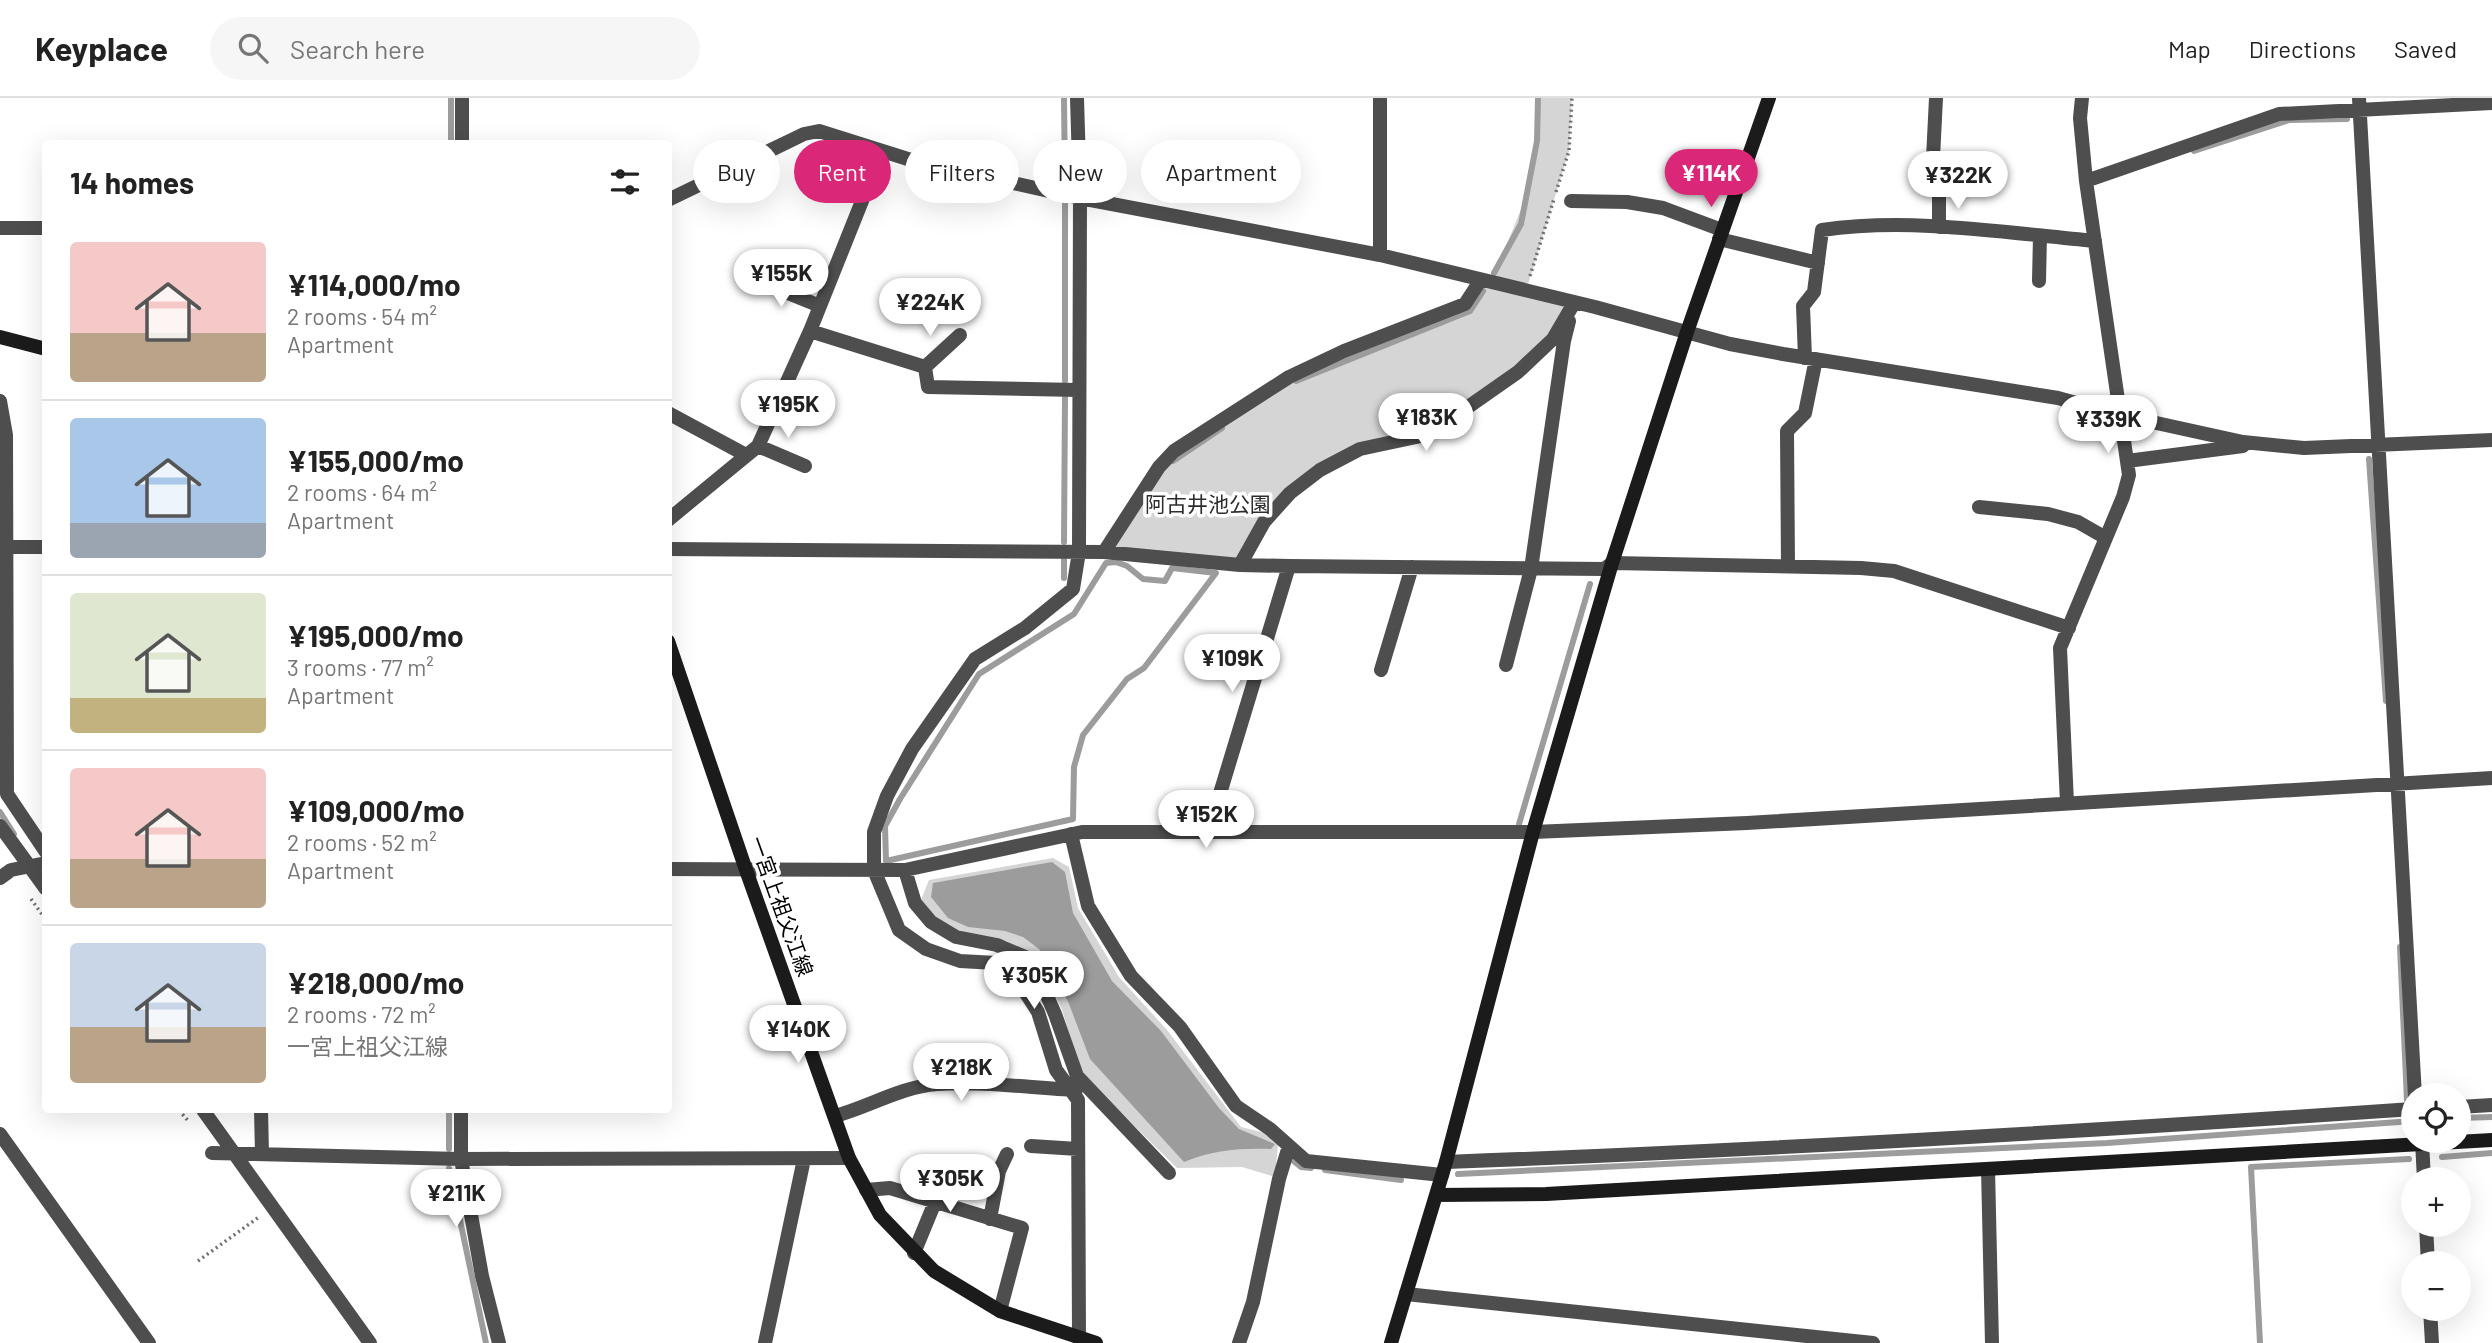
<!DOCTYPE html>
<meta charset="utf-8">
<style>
body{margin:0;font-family:Barlow,"Noto Sans JP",sans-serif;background:#f6f6f6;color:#222;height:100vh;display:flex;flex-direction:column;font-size:26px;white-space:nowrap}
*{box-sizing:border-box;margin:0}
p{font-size:23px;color:#767676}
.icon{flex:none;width:38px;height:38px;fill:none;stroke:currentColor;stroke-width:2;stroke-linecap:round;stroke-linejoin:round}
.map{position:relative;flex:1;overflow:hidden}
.panel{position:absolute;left:42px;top:42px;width:630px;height:973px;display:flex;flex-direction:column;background:#fff;border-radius:7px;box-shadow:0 7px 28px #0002}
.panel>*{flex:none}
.hud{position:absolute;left:693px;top:42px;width:665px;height:63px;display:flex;gap:14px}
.tools{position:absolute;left:2401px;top:985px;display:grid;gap:14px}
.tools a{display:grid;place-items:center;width:70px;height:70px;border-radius:50%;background:#fff;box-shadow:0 7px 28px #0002;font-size:35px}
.price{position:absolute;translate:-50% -60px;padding:0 16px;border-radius:24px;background:#fff;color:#222;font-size:23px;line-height:46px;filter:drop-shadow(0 2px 4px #0008)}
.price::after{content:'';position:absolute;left:50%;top:42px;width:21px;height:16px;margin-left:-10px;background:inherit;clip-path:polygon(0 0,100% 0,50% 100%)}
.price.current{background:#db2777;color:#fff}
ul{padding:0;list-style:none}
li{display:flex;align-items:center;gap:21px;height:175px;padding:0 28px}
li+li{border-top:2px solid #e0e0e0}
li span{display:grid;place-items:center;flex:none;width:196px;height:140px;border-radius:7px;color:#555}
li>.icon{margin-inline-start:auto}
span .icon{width:84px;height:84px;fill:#fffc;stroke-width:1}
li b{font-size:30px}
h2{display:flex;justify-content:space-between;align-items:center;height:84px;padding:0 28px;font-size:30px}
.tag{padding:0 24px;border-radius:32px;background:#fff;box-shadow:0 7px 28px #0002;font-size:24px;line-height:63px}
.tag.current{background:#db2777;color:#fff}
header{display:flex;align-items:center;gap:42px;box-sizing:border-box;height:98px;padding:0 35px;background:#fff;border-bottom:2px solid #e0e0e0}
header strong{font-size:33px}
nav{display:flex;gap:38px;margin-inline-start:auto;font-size:24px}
.search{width:490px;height:63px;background:#f6f6f6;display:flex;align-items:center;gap:18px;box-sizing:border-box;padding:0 24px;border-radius:38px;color:#767676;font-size:26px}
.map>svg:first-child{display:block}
.green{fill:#d5d5d5}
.water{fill:#9c9c9c}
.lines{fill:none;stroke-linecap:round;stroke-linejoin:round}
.stream{stroke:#9c9c9c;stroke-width:6}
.path{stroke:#707070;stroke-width:3.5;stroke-dasharray:2 3.5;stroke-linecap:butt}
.street{stroke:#4e4e4e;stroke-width:14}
.secondary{stroke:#1b1b1b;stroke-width:14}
.labels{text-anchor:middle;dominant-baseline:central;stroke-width:7;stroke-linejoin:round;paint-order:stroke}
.park-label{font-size:21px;fill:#2c2c2c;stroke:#fff}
.street-label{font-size:21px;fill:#000;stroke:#fff}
</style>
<header>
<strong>Keyplace</strong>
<div class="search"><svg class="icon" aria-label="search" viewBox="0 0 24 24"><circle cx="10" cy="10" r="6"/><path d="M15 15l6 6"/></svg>Search here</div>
<nav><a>Map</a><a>Directions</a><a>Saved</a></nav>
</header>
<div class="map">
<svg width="2492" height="1245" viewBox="0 0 2492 1245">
<rect width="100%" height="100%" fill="#fff"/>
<path class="green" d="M1538,0H1572L1569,53L1526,193L1574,205L1553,241L1438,330L1360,351L1290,395L1240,467L1104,454L1159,369L1289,279L1465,206L1480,183L1491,185L1526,99L1537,43Z
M1053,760L1069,769L1078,810L1119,879L1167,932L1241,1029L1269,1036L1278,1046L1275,1079L1242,1069L1177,1070L1081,975L1062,912L1047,879L1029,857L1007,843L959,834L933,820L921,802L929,782Z"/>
<path class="water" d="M1052,764L1065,774L1073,815L1112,883L1161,933L1219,1010L1239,1031L1275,1046L1271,1051C1240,1050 1213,1052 1184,1064L1090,961L1069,906L1048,863L1039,851L1023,839L1005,833L968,829L948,820L931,799L933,785Z"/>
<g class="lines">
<path class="stream" d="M1064,0L1065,83
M451,46V0
M2194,53L2289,22L2347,21
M1494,175L1521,126L1537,43L1538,0
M1065,283V106
M1296,283L1470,213L1483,193
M2369,361L2386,603
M1173,363L1222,330
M1064,444L1065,300
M1064,461V480
M1116,464L1127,468L1143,481L1165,483L1172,470L1216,475L1144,570L1127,581L1083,637L1074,669L1073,721L886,763L885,728L900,701L979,576L1074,516L1106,465Z
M0,714L14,736
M1519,726L1590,486
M2400,849L2407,1002
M449,1012V1051
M2459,1020L2492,1019
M2442,1059L2492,1055
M1291,1061L1301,1069L1311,1070
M449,1070L486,1245
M1325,1072L1401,1082
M1458,1076L2107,1045L2413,1023
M2260,1245L2251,1069L2409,1061"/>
<path class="path" d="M1556,94L1569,53L1572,0
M1530,178L1554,101
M31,801L46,822
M179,1012L189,1024
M198,1163L259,1119"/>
<path class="street" d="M462,0V46
M1077,0L1080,100L1079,454L1073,491L1025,530L975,561L912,651L887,698L874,734V772L899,832L926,851L960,863L996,865L1018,883L1038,914L1056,972L1078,1002L1079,1241
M1380,0V157
M1936,0L1932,80L1939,96V129
M2359,0L2415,998
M2086,83L2279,16L2492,5
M668,102L804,36L819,33L911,62L1080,100L1380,157L1595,209L1730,246L1783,256L2058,300L2120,317L2243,344L2304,350L2492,342
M1571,103L1627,104L1663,110L1722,132
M0,130H46
M1719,141L1818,165
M756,182L820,208
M2039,183L2040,138
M810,233L925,269L928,289L1078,292
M1805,260L1803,208L1814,194L1822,132C1912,119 2006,135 2095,143
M925,269L960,237
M0,303L6,337L7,696L46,754
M668,315L746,357
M758,348L805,368
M2127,363L2243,348
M1979,409L2048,416L2078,424L2106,440
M668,422L758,348L810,233L882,53
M0,449H46
M668,451L1104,454L1240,467L1289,468L1604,471L1612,465L1861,470L1894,473L2069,530
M1104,454L1159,369L1174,353L1289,279L1344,253L1465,206L1480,183
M1240,467L1264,424L1290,395L1320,372L1360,351L1421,338L1438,330L1518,274L1553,241L1574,205
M1788,468L1787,333L1805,315L1816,261
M1506,567L1531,471L1564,243L1569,223
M1381,572L1412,469
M2067,705L2060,550L2123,399L2129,377L2086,83L2080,20L2082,0
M0,728L46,791
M1208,735L1289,468
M1071,736L1088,808L1131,878L1180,929L1236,1008L1270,1031L1306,1063L1442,1077
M668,771L905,772L1082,734H1533L1747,725L2492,680
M905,772L915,805L931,824L956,839L997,847L1025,859L1041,884L1055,916L1077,978L1169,1075
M0,780L11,772L46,765
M2459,1009L2492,1007
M203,1012L370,1245
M261,1012L262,1056
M461,1012V1061L482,1178L499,1245
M835,1018C869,1009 900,989 937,986C981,983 1032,990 1076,992
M0,1036L149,1245
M2422,1043L2424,1082
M1031,1048L1078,1051
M212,1055L461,1061L849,1060
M1446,1064C1769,1052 2091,1033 2413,1011
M1988,1071L1992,1245
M866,1092L890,1090L1022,1130L1000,1213
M990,1121L999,1073L1007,1056
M2426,1127L2428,1166
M914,1155L935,1104L945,1063
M1406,1196L1873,1245
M2430,1211L2432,1245
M765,1245L804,1061
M1239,1245L1253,1204L1279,1081L1289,1048"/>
<path class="secondary" d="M0,239L46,251
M668,543L746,772L849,1060L880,1117L934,1173L1000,1213L1096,1245
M1436,1097L1546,1096L2492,1042
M1391,1245L1446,1064L1533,734L1612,465L1687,234L1769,0"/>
</g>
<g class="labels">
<g class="park-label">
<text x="1208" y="405">阿古井池公園</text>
</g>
<g class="street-label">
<text transform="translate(782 808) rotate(70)">一宮上祖父江線</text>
</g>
</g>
</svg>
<div class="tools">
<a><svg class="icon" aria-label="locate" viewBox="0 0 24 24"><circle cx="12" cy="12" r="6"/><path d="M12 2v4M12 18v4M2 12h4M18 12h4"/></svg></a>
<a>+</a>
<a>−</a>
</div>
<b class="price current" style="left:1711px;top:111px">¥114K</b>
<b class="price" style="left:1958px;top:113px">¥322K</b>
<b class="price" style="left:781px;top:211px">¥155K</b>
<b class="price" style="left:930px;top:240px">¥224K</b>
<b class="price" style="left:788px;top:342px">¥195K</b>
<b class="price" style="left:1426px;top:355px">¥183K</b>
<b class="price" style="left:2108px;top:357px">¥339K</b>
<b class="price" style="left:1232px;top:596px">¥109K</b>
<b class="price" style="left:1206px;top:752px">¥152K</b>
<b class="price" style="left:1034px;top:913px">¥305K</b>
<b class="price" style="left:798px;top:967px">¥140K</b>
<b class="price" style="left:961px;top:1005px">¥218K</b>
<b class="price" style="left:950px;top:1116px">¥305K</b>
<b class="price" style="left:456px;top:1131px">¥211K</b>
<div class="hud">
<a class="tag">Buy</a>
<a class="tag current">Rent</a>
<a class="tag">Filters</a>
<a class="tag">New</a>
<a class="tag">Apartment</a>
</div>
<section class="panel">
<h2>14 homes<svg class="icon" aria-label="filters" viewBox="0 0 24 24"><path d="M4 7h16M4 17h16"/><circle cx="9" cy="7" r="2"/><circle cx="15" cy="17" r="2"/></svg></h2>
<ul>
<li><span style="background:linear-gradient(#f6c9c9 65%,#b9a48a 0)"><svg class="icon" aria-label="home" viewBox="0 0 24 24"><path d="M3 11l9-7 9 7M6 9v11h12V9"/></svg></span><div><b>¥114,000/mo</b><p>2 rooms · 54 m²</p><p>Apartment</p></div></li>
<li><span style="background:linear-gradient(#a9c7e8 75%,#9aa5b1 0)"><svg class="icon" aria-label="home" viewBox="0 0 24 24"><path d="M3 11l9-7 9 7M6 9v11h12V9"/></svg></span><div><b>¥155,000/mo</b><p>2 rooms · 64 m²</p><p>Apartment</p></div></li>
<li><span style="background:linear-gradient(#dfe7d0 75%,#c2b280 0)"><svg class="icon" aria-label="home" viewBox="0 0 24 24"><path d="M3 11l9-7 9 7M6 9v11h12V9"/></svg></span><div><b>¥195,000/mo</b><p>3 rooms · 77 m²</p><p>Apartment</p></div></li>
<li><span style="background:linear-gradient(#f6c9c9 65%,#b9a48a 0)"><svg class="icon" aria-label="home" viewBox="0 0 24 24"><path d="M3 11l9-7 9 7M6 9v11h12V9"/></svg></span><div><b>¥109,000/mo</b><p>2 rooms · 52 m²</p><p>Apartment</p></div></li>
<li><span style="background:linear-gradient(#c9d6e8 60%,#b9a48a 0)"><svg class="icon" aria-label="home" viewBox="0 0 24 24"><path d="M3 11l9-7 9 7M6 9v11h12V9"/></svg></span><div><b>¥218,000/mo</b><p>2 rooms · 72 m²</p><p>一宮上祖父江線</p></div></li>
</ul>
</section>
</div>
